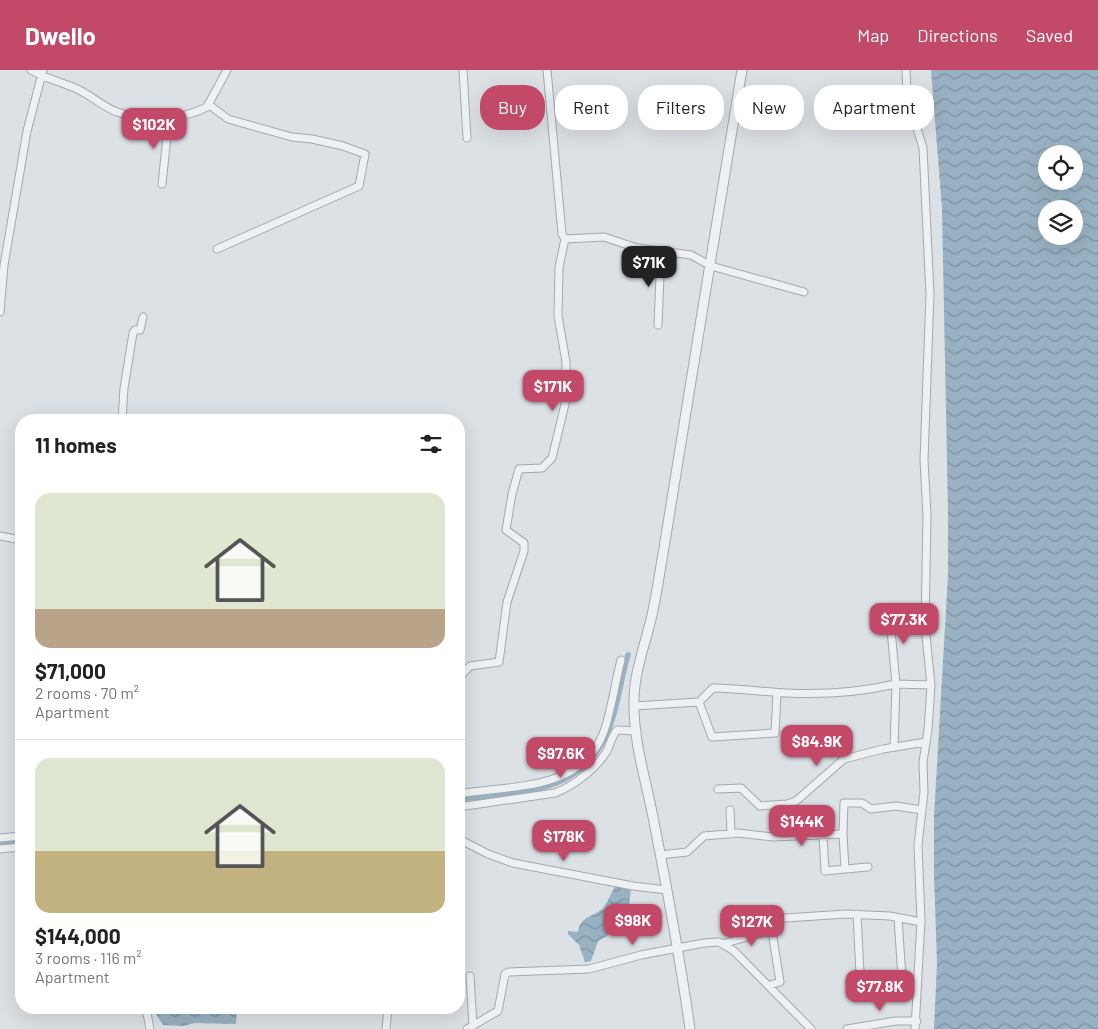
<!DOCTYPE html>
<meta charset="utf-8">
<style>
body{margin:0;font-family:Barlow,sans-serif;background:#f6f6f6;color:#222;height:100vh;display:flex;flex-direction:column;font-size:19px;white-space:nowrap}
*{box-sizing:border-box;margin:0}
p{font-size:16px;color:#767676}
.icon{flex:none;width:28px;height:28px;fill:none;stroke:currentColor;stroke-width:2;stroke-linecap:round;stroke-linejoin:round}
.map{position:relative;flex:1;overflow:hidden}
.sheet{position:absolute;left:15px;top:344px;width:450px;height:600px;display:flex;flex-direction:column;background:#fff;border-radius:20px;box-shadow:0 5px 20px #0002}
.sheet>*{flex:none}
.banner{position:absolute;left:480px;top:15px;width:475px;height:45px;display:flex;gap:10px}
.fabs{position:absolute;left:1038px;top:75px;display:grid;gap:10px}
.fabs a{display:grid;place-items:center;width:45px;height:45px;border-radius:50%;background:#fff;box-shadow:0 5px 20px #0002;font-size:25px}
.price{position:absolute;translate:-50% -42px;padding:0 11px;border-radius:10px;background:#c34968;color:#fff;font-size:16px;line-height:32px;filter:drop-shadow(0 1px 2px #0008)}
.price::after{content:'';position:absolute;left:50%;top:30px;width:15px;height:11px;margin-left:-8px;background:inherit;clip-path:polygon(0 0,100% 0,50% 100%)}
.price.on{background:#222;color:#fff}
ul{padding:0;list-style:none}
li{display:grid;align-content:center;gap:10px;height:265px;padding:0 20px}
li+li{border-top:1px solid #e0e0e0}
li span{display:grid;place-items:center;height:155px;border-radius:15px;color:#555}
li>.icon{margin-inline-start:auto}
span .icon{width:90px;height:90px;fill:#fffc;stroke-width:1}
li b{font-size:21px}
h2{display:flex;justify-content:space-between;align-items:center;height:60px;padding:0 20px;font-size:21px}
.chip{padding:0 18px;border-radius:20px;background:#fff;box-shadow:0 5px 20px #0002;font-size:18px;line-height:45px}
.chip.on{background:#c34968;color:#fff}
header{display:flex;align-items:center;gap:30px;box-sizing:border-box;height:70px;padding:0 25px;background:#c34968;color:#fff}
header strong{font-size:24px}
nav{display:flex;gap:28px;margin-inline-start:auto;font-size:18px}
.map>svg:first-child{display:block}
.water{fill:url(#water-waves);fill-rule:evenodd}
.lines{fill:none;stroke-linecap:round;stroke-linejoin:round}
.canal{stroke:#99b2c3;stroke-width:5.5}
.minor-casing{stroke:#a2a8ae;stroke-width:9}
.tertiary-casing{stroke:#a2a8ae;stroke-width:11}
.minor{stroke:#eef1f4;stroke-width:7}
.tertiary{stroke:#eef1f4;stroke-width:9}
</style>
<header>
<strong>Dwello</strong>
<nav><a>Map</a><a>Directions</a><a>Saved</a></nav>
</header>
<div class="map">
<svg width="1098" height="959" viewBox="0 0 1098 959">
<defs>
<pattern id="water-waves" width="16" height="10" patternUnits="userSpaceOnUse" patternTransform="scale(1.25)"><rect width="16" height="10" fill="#99b2c3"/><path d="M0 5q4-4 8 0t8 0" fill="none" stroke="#7d919f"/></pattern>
</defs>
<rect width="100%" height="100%" fill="#dce1e5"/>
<path class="water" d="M931,0H1098V959H934L937,893L934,806V746L948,505V443L942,139ZM1046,84H1074V111H1046ZM1046,139H1074V166H1046Z
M616,815L631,818L628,845L607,866L598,871L591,891L585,892L579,875L568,864V861L578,862C580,845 596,847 604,837C609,830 611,822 616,815Z
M156,938H237L236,954L195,953L183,956L163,955L156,944Z"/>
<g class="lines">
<path class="canal" d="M459,729C517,723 581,725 607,663C618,639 620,611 628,585
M0,772L21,770"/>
<defs>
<path id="minor" d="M31,0C46,9 62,12 77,19C91,25 103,37 117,42C146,52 179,51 207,37L227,0
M463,0L467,68
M547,0L562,164L565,169L604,167L637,178L691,185L711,196L804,222
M906,0L907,26L923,78L930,224L924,390L927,445L925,556L931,615L928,660L923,692L924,722L918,775L921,851L915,959
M208,34L228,49L292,67L312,69L343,76L365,84L359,116L217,179
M162,114L169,48
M0,242L4,195L27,61L43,0
M658,255L661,181
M122,350L124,318L133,263L135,260H140L143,247
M0,466L21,470
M459,608L470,596L499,592L507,532L524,481V473L506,460L512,424L519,399L542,398L552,388L566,330V292L558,246L559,197L565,169
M699,632L712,667L775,663L777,623
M634,636L699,632L713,618C737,618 761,622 786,623C823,625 860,622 896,614L889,538
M894,677L896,614L931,615
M718,719L741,718L760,736L787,734L796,731L844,689L883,679L926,672
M459,724C509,715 580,722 603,664C611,644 615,612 621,590
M459,737L555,723C575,715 596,699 607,681C610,674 612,666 617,660L637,661
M730,740L731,764
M843,764L845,799L868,797
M823,765L825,801L845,799
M0,768L21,766
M459,769L488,784L513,793L633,816L667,820
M0,779L21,777
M660,785L687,782L704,766L738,763L773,767L843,764L844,733H862L871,739L896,736L922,740
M857,844L860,904
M898,848L902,908
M722,874L762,863L764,854L771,852
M470,906L473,956
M770,915L780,912L770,849L846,844L890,846L921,852
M146,938L150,959
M386,959L388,938
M467,959L498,941L505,904L509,902L589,899L641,885L704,873L719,872L734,881L811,959
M847,959L896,951H917"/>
<path id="tertiary" d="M690,959C680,888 667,818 653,747C646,711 634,673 634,636C633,604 645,576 652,545C657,523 660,500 664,478C689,319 716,159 742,0"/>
</defs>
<use href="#minor" class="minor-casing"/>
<use href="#tertiary" class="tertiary-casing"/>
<use href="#minor" class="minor"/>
<use href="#tertiary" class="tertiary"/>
</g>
</svg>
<div class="fabs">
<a><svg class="icon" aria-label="locate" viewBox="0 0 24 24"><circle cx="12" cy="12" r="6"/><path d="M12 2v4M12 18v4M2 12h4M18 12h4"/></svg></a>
<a><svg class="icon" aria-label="layers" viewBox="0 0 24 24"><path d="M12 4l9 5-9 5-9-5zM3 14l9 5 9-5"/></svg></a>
</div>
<b class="price" style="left:154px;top:80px">$102K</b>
<b class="price on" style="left:649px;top:218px">$71K</b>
<b class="price" style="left:553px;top:342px">$171K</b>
<b class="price" style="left:904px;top:575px">$77.3K</b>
<b class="price" style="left:817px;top:697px">$84.9K</b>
<b class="price" style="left:561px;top:709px">$97.6K</b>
<b class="price" style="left:802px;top:777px">$144K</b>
<b class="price" style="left:564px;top:792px">$178K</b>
<b class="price" style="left:633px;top:876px">$98K</b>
<b class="price" style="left:752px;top:877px">$127K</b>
<b class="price" style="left:880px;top:942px">$77.8K</b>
<div class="banner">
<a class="chip on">Buy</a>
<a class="chip">Rent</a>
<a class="chip">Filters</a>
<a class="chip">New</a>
<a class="chip">Apartment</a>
</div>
<section class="sheet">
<h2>11 homes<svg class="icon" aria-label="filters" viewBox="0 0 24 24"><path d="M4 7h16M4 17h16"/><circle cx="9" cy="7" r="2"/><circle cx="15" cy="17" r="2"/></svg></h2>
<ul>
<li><span style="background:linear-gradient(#dfe7d0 75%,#b9a48a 0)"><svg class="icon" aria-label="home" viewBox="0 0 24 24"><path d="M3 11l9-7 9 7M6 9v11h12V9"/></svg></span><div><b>$71,000</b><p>2 rooms · 70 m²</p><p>Apartment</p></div></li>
<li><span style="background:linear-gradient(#dfe7d0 60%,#c2b280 0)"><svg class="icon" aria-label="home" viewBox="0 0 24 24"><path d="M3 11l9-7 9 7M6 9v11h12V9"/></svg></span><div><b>$144,000</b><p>3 rooms · 116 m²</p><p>Apartment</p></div></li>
</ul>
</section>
</div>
